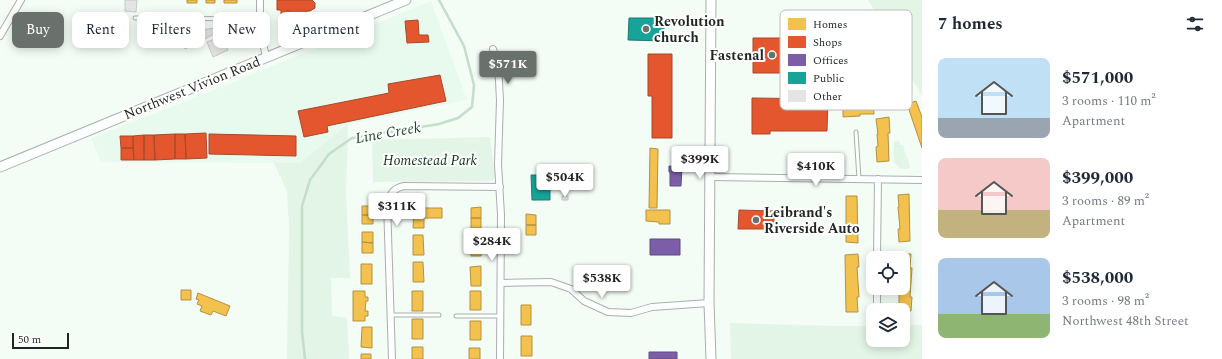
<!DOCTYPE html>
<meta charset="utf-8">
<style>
body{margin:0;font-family:Spectral,serif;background:#f6f6f7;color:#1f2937;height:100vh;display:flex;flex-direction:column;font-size:15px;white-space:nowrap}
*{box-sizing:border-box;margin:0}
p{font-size:13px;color:#747a83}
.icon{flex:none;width:22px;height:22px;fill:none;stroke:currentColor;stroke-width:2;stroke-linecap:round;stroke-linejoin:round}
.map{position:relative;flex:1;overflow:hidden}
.details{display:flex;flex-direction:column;background:#fff;width:300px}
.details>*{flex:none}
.banner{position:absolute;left:12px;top:12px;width:380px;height:36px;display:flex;gap:8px}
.tools{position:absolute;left:866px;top:251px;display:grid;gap:8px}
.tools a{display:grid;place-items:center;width:44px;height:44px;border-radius:8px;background:#fff;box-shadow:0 2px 10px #0003;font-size:20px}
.scale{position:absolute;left:12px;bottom:10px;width:57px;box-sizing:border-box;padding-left:4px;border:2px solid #1f2520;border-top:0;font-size:11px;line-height:14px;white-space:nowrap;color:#1f2520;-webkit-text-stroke:3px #fff;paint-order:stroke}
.price{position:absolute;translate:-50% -34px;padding:0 9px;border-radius:4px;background:#fff;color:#222;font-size:13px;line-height:26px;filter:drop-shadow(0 1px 2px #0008)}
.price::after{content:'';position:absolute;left:50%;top:24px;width:12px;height:9px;margin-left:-6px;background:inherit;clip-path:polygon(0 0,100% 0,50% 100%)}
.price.on{background:#6a706b;color:#fff}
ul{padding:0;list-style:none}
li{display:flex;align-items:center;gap:12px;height:100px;padding:0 16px}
li span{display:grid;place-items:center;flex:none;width:112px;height:80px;border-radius:8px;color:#555}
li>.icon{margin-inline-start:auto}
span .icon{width:48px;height:48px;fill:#fffc;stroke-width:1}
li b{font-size:17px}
h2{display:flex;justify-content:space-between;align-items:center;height:48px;padding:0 16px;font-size:17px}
.tag{padding:0 14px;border-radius:8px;background:#fff;box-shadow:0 2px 10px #0003;font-size:14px;line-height:36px}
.tag.on{background:#6a706b;color:#fff}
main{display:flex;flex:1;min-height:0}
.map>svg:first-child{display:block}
.built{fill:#e8faed}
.green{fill:#e2f5e6}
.homes{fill:#f2c14e;stroke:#b39240}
.shops{fill:#e4572e;stroke:#a9482a}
.offices{fill:#7b5ea7;stroke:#5f4d7e}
.public{fill:#17a398;stroke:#197d74}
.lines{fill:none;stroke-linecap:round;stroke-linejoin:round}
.stream{stroke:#c3dec9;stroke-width:2.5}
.building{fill:#e3e4e3;stroke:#c7c8c7}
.lane-casing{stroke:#a9b0ab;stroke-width:5}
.street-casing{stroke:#a9b0ab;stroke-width:8}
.secondary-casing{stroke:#a9b0ab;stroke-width:11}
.lane{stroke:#fdfffe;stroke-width:3}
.street{stroke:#fdfffe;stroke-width:6}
.secondary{stroke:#fdfffe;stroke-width:9}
.poi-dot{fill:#6a706b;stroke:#fff;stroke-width:1.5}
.labels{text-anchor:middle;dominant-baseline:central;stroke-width:4;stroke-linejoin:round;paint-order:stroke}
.poi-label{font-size:14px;font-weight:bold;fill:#1f2520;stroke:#fff;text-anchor:start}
.street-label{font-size:14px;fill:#1f2520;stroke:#fff}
.park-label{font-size:14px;font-style:italic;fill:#083218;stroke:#fff}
.water-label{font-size:15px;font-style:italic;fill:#164c29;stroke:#fff}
.key{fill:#fff;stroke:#bcbebc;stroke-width:1}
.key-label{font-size:11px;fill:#1f2520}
</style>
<main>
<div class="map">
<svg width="922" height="359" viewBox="0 0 922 359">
<rect width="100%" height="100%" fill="#f4fcf6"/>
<path class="built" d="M431,1L467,100L348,124L300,163L101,162L91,138L187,101Z"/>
<path class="green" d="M868,0H922V93H920L885,28Z
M348,124L346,194L350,278H331L332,316L347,318L349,359H287L289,228L287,191L274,163H300Z
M490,137L495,176L492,181L373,182L372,140Z
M899,141L900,145H903C904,152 908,158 910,166L908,169H901L894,162V142Z
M730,323L832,326H873V340H903V325H922V359H731Z"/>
<path class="homes" d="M187,0H197V3H187Z
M206,0H215V3H206Z
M224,0H237V3H224Z
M873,101L874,114H860V116L843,117V104Z
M916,101L922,117V148L907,104Z
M889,117L890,133H888L889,161L877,162L876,147L878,146L877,134H878L876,119Z
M650,148L658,149L657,208H649Z
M909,194L910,241L899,242L898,229H900L898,207H899L898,195Z
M846,196H857L858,243L846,242Z
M362,206H372L373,215H362Z
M481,207V218H471V208Z
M414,208H442V218H424V228H413Z
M646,210H670V224H659V222L646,221Z
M526,214L536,215V225H526Z
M362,215H373V224H362Z
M471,218H481V228H471Z
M526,225H536V235H526Z
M362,232H373V243L362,242Z
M413,235H423L424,255H413Z
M471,236H481V256H471Z
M362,242L373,243V253H362Z
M899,253L911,254L910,268H912L910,297H912L911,311L899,310V288H903V258H899Z
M858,254L859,267H857L859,297H857L858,312H846L845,255Z
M413,262H423L424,282H413Z
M361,264H372V284H361Z
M481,266V286H471L470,267Z
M181,290H191V300H181Z
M353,291H365V297H368V301H366L365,311H368V316H365V321H353Z
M412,291H423V311H412Z
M470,291H481V310H470Z
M198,293L230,306L226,316L213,311L211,315L200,311L202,306L197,304L199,300L196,299Z
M521,305H531V325H521Z
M412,319H423V339H412Z
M470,321H481V340H470Z
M362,327H372V348L361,347Z
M521,336H532V356H521Z
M412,347H423V359H412Z
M469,348H480V359H469Z
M361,354H371V359H361Z"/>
<path class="shops" d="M277,0H312L315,3V8L310,11H307V13H289V11H288V17H281V10H277Z
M418,20L419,35H428L429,42L407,43L405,21Z
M753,38H791V73H753Z
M648,54H672V138H652V96H648Z
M440,75L446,101L327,126L328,132L304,137L298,111L389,93L388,84Z
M752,98L828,99L827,131H770V134H752Z
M206,133L207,158L186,159L185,134Z
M175,134H185L186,159H175Z
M175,134V159L155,160L154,135Z
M209,134L296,136V156L209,154Z
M144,135H154L155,160H144Z
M144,135V160H134L133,136Z
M120,136H133V148H121Z
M121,148H133L134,160H121Z
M739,210L774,211V229H738Z"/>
<path class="offices" d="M669,166L682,167L681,186H670V172H669Z
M650,239H680V255H650Z
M649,352H677V359H649Z"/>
<path class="public" d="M629,18H664V41L628,40Z
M531,175H546V179H550V200H532Z"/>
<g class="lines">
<path class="stream" d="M305,359L302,332V206L310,180L329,154L352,138L439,124L458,118L472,107L474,85L464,46L439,0"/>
</g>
<path class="building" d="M125,0H137L136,12L125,11Z
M237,25L238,33H223V26Z
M223,27L224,34L212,35L205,39L201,30Z
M201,29L205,39L185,49L180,38Z
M222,36L228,50L213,57L207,42Z
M562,196H568V200H562Z"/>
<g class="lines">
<defs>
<path id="lane" d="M135,18L259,19
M856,132L859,179
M391,315H439
M456,316H500"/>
<path id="street" d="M260,0V29L266,57
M0,36L21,0
M493,49L498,63L500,100L498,164L501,215L500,359
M710,177L922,180
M877,258L878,179
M501,283L551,282L571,289L584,301L608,312L631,313L652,307L709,303
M877,310V288
M392,359L387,202C391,193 394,188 404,186L500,187"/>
<path id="secondary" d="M0,167L406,0
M711,359L709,303L711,0"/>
</defs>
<use href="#lane" class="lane-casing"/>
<use href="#street" class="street-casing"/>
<use href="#secondary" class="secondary-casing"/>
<use href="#lane" class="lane"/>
<use href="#street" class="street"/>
<use href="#secondary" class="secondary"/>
</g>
<g class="poi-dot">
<circle cx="646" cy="29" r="4"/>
<circle cx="772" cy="55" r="4"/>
<circle cx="756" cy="220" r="4"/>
</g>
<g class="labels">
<g class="poi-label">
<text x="654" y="21">Revolution<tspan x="654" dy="16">church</tspan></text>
<text x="764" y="55" text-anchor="end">Fastenal</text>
<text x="764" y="212">Leibrand's<tspan x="764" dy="16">Riverside Auto</tspan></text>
</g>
<g class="street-label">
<text transform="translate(192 88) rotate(-22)">Northwest Vivion Road</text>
</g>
<g class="park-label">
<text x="430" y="160">Homestead Park</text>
</g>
<g class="water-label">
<text transform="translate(388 133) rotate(-10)">Line Creek</text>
</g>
</g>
<rect x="780" y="10" width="132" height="100" rx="6" class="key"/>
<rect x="788" y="18" width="18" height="12" fill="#f2c14e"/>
<rect x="788" y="36" width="18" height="12" fill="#e4572e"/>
<rect x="788" y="54" width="18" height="12" fill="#7b5ea7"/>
<rect x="788" y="72" width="18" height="12" fill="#17a398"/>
<rect x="788" y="90" width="18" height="12" fill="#e3e4e3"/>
<g class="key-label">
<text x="813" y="28">Homes</text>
<text x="813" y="46">Shops</text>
<text x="813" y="64">Offices</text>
<text x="813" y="82">Public</text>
<text x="813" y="100">Other</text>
</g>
</svg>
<div class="tools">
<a><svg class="icon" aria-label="locate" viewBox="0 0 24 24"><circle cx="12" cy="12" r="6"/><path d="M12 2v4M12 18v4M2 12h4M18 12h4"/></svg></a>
<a><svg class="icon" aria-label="layers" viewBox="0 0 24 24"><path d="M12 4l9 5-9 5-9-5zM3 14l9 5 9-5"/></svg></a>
</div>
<div class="scale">50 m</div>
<b class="price on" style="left:508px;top:85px">$571K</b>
<b class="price" style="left:700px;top:180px">$399K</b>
<b class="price" style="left:816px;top:187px">$410K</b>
<b class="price" style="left:565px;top:198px">$504K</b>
<b class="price" style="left:397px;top:227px">$311K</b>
<b class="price" style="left:492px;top:262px">$284K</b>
<b class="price" style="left:602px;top:299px">$538K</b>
<div class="banner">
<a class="tag on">Buy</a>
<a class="tag">Rent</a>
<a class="tag">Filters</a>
<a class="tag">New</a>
<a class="tag">Apartment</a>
</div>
</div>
<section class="details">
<h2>7 homes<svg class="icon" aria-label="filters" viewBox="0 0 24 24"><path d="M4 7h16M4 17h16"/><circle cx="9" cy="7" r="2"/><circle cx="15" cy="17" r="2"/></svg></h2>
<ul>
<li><span style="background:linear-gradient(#bfe0f5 75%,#9aa5b1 0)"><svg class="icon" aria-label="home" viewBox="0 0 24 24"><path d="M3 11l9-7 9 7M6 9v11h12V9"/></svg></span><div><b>$571,000</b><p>3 rooms · 110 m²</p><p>Apartment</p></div></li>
<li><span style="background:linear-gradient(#f6c9c9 65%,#c2b280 0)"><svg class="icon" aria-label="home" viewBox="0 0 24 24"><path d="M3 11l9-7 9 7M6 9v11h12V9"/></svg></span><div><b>$399,000</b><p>3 rooms · 89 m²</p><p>Apartment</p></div></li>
<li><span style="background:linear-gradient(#a9c7e8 70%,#8fb573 0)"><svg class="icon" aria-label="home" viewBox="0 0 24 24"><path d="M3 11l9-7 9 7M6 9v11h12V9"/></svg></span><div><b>$538,000</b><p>3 rooms · 98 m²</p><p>Northwest 48th Street</p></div></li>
</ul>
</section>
</main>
